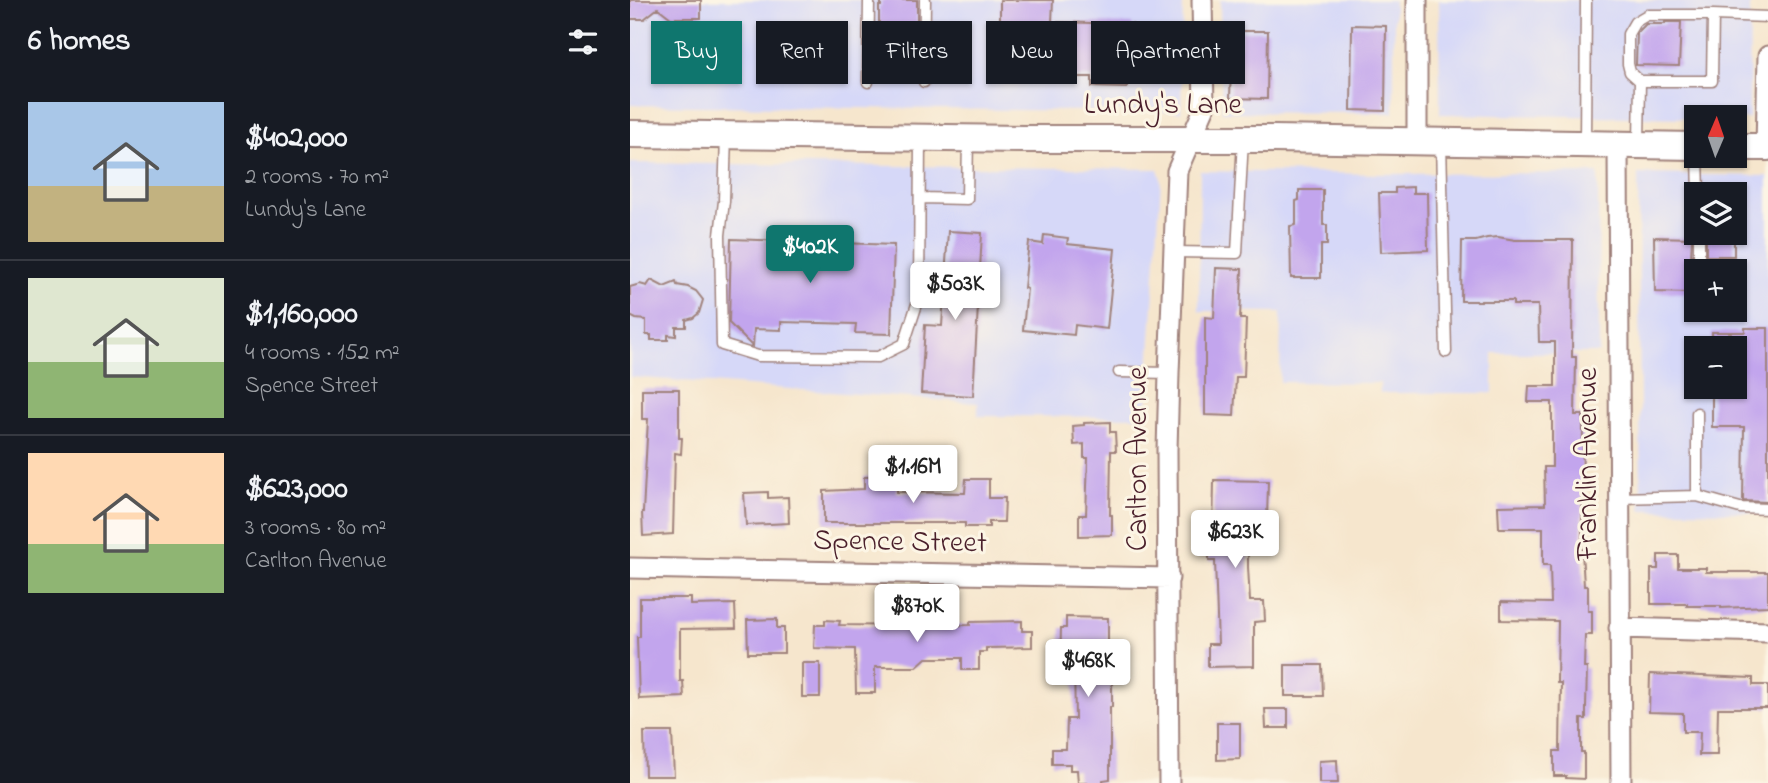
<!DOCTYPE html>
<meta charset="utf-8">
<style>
body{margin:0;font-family:"Indie Flower",sans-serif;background:#20242c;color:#f1f3f6;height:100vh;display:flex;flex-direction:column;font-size:26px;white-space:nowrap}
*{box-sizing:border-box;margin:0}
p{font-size:23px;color:#9ea1a6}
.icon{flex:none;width:38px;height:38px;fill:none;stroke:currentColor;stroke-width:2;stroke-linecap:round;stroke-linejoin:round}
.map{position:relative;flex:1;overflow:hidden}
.drawer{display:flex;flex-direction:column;background:#171b24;width:630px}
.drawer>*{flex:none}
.top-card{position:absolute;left:21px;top:21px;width:665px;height:63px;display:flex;gap:14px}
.needle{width:46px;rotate:2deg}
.fabs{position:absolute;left:1054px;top:105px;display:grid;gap:14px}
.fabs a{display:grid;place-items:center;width:63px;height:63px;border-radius:0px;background:#171b24;box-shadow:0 2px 5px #0004;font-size:35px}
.price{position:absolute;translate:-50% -60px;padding:0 16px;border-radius:7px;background:#fff;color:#222;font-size:23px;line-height:46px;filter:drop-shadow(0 2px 4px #0008)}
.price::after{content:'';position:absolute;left:50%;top:42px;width:21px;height:16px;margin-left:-10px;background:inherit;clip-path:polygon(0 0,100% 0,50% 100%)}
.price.current{background:#0f766e;color:#fff}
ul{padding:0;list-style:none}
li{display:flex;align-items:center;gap:21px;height:175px;padding:0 28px}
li+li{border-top:2px solid #363941}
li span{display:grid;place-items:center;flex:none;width:196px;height:140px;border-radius:0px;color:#555}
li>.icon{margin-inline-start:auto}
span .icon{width:84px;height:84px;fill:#fffc;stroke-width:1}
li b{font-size:30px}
h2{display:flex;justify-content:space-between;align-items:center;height:84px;padding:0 28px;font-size:30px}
.pill{padding:0 24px;border-radius:0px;background:#171b24;box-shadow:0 2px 5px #0004;font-size:24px;line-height:63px}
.pill.current{background:#0f766e;color:#fff}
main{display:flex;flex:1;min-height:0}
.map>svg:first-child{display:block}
.built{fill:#d6d8f8;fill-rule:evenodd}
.building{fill:#c2a5ed}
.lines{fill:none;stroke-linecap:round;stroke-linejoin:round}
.service-casing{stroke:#a0827c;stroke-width:13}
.minor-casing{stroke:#a0827c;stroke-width:23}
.secondary-casing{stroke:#a0827c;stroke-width:30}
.service{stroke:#fff;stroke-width:10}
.minor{stroke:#fff;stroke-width:19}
.secondary{stroke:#fff;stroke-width:26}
.labels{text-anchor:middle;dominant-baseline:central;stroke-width:6;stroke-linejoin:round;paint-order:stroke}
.street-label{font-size:30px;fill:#4a1f2b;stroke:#fcf5e5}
</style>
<main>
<section class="drawer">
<h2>6 homes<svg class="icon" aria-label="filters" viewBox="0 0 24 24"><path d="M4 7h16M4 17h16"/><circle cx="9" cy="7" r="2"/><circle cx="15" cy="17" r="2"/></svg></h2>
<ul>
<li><span style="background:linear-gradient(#a9c7e8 60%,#c2b280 0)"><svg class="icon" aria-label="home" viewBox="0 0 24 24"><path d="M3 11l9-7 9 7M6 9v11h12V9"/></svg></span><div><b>$402,000</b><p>2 rooms · 70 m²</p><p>Lundy's Lane</p></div></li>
<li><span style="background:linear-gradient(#dfe7d0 60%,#8fb573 0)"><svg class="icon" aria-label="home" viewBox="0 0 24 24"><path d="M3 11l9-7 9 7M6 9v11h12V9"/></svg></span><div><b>$1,160,000</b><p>4 rooms · 152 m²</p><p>Spence Street</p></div></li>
<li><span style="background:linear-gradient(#ffd9b3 65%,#8fb573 0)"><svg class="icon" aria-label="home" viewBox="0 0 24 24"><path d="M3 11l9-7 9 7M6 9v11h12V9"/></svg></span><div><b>$623,000</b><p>3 rooms · 80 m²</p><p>Carlton Avenue</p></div></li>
</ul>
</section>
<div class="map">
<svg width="1138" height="783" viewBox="0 0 1138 783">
<rect width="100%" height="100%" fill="#fcf5e5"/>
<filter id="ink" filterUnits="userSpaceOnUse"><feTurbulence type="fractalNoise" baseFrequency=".0143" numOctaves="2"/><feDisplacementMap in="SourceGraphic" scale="14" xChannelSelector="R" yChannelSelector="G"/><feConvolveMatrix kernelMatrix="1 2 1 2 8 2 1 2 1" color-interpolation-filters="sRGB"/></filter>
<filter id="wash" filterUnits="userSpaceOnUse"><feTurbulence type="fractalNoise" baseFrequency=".00686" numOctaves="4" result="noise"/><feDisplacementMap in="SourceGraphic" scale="28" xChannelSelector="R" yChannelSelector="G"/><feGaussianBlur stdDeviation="1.57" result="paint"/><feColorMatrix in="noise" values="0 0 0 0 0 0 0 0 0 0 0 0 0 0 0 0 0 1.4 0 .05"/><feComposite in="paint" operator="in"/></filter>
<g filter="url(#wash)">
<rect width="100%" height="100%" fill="#f6e6cd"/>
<path class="built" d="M0,0H553L551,112L0,105Z
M590,0H764V113L592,112Z
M809,0H994L1120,3L1119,119H1104V117L1066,118L810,114Z
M0,163L528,169L531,179L516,417L348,416V403L0,377Z
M570,171L746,174L968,173L969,353H863V393H750V383L650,382L651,312L569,311Z
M1008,174L1138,176V513L1011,510ZM1066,194H1104V233H1066ZM1066,271H1104V310H1066ZM1066,348H1104V387H1066Z"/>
<g id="blocks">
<path class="building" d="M0,0H71V18H41L28,8L14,19H0Z
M251,0H287V37H281V47H249V6H251Z
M370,0H423L422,22L502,24V31H515L514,77H497V88L462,87V77H441L442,56L370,55Z
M1035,22H1051L1049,66L1006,65L1007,33L1016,24H1035Z
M722,25L756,26L755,111L721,110Z
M611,31H638L637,99L600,98L601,68H603V47H610Z
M783,187V193H797L798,250L751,252L749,193H765V188Z
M669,190H693V225H697V245H691V278H661L660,226L666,225V201L669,200Z
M318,231L352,233L343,396L291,393L295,325L312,326Z
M1076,233H1104V256H1076Z
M414,235L438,238L437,244L485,249L477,329L445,325L444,335L393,330L397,289L394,288L399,242L413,244Z
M868,237L885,240H943L942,357H946L945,415H953L952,550L954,586H958V611H962V635H955L954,668H957L956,707V719H951V752H954V779L936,778V776H924V751H930L931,683H927L928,621L871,620V602L921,603L920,565H913V528H869L868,506L915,505L914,467H922V402H898L899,386H925V342H909L908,305H883V301H831L832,241H846L857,238Z
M1024,237L1062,238L1059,293L1025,292Z
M101,239L264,245L261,334L225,333L226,324L151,322V330L124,329L123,347L99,323Z
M586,268L612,269L610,319H616L614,377H606L604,416L575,415V317L584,318Z
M21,280L34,287L46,282L47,285L58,287L66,291L73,300L69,313L63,318L56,320V327H46V336L38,335V340H21V335H16V320L6,319L0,316V287L10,284L17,286Z
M1115,328H1138V502L1113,501L1114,427H1082V387H1104V348H1082V332H1115Z
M12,389H49V438H52L51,454L45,453L43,534L13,536L12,512H13L18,419H12Z
M480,422V432H485L486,451H481L480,515H482V535L449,536V515H456L458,458H454V444L444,445L443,426L454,425V423Z
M267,476V492L335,493L336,479H359V498H375L374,522H359V527H335V523H194V491L234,489V477Z
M584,480L638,481L637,520H618V567L620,601H634L635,621L624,622V666L578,667V644H588L585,561H579V538H583Z
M138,492V498L158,497L159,523L116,525L114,493Z
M1028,555H1048V568H1076V572H1138V606L1091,608V606H1057V604H1021V569H1028Z
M10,598H61V605L105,604L106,628L50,629V681H53L54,697L9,699L7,637H10Z
M436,617L478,618V650H482V707H480V779L473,780V783H448L447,770H440V764H422V749H436L437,719H445L444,665H430L431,628H436Z
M147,619V628H154V653H118L117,620Z
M195,620L210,621L209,625L285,626L340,625V622L392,621V631H402V647L356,648V652H349V670H332V658H296L286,667H245V693H226L225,649L184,648L185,625H195Z
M172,663H190V697H172Z
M655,665H692L693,696H655Z
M1020,674L1123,678V685H1138V708H1088L1087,755H1069L1070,732H1053V713L1019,712Z
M635,709H658V728H636Z
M587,723H610V759L587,760Z
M14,732H42L44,776H15Z
M707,760L708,783H689V761Z"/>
</g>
</g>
<g filter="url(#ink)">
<use href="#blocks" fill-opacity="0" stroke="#a0827c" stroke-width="2"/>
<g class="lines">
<defs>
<path id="service" d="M1010,81L1000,72L998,64V34L1005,22L1017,15H1083
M238,82L239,0
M294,82L295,0
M96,136L94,201L90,235L92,345L128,356L248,357L274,344L289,298L290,138
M811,142L816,352
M955,143L956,0
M1009,143L1010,81H1082L1083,15L1138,17
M1068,156L1069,194
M290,198L337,199L338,138
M1069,233V263L1107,264
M544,252L607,253L613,139
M489,372L539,373
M1067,496L1110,508L1138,509
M989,498L1067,496V413"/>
<path id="minor" d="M787,0V141
M988,145L991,783
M1136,147L1138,56
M0,568L539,578
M989,628L1138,632
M539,783L537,450L539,373L547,171L574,109L572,0"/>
<path id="secondary" d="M0,134L393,139H644L1066,146
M1104,147H1138"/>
</defs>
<use href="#service" class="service-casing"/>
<use href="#minor" class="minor-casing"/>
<use href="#secondary" class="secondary-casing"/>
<use href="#service" class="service"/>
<use href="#minor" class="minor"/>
<use href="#secondary" class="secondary"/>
</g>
</g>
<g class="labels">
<g class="street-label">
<text x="533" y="106">Lundy's Lane</text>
<text transform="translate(509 459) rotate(-90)">Carlton Avenue</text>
<text transform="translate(959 464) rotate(-90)">Franklin Avenue</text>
<text transform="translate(270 543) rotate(1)">Spence Street</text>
</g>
</g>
</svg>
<div class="fabs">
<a><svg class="needle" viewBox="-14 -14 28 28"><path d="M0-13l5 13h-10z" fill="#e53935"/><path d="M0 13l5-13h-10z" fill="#9ea1a6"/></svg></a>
<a><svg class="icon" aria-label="layers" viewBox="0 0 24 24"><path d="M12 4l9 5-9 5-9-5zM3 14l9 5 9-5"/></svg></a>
<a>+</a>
<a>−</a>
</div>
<b class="price current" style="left:180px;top:285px">$402K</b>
<b class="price" style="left:325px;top:322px">$503K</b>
<b class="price" style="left:283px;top:505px">$1.16M</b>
<b class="price" style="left:605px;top:570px">$623K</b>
<b class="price" style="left:287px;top:644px">$870K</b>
<b class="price" style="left:458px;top:699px">$468K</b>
<div class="top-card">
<a class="pill current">Buy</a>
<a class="pill">Rent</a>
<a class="pill">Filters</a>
<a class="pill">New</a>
<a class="pill">Apartment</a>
</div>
</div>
</main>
